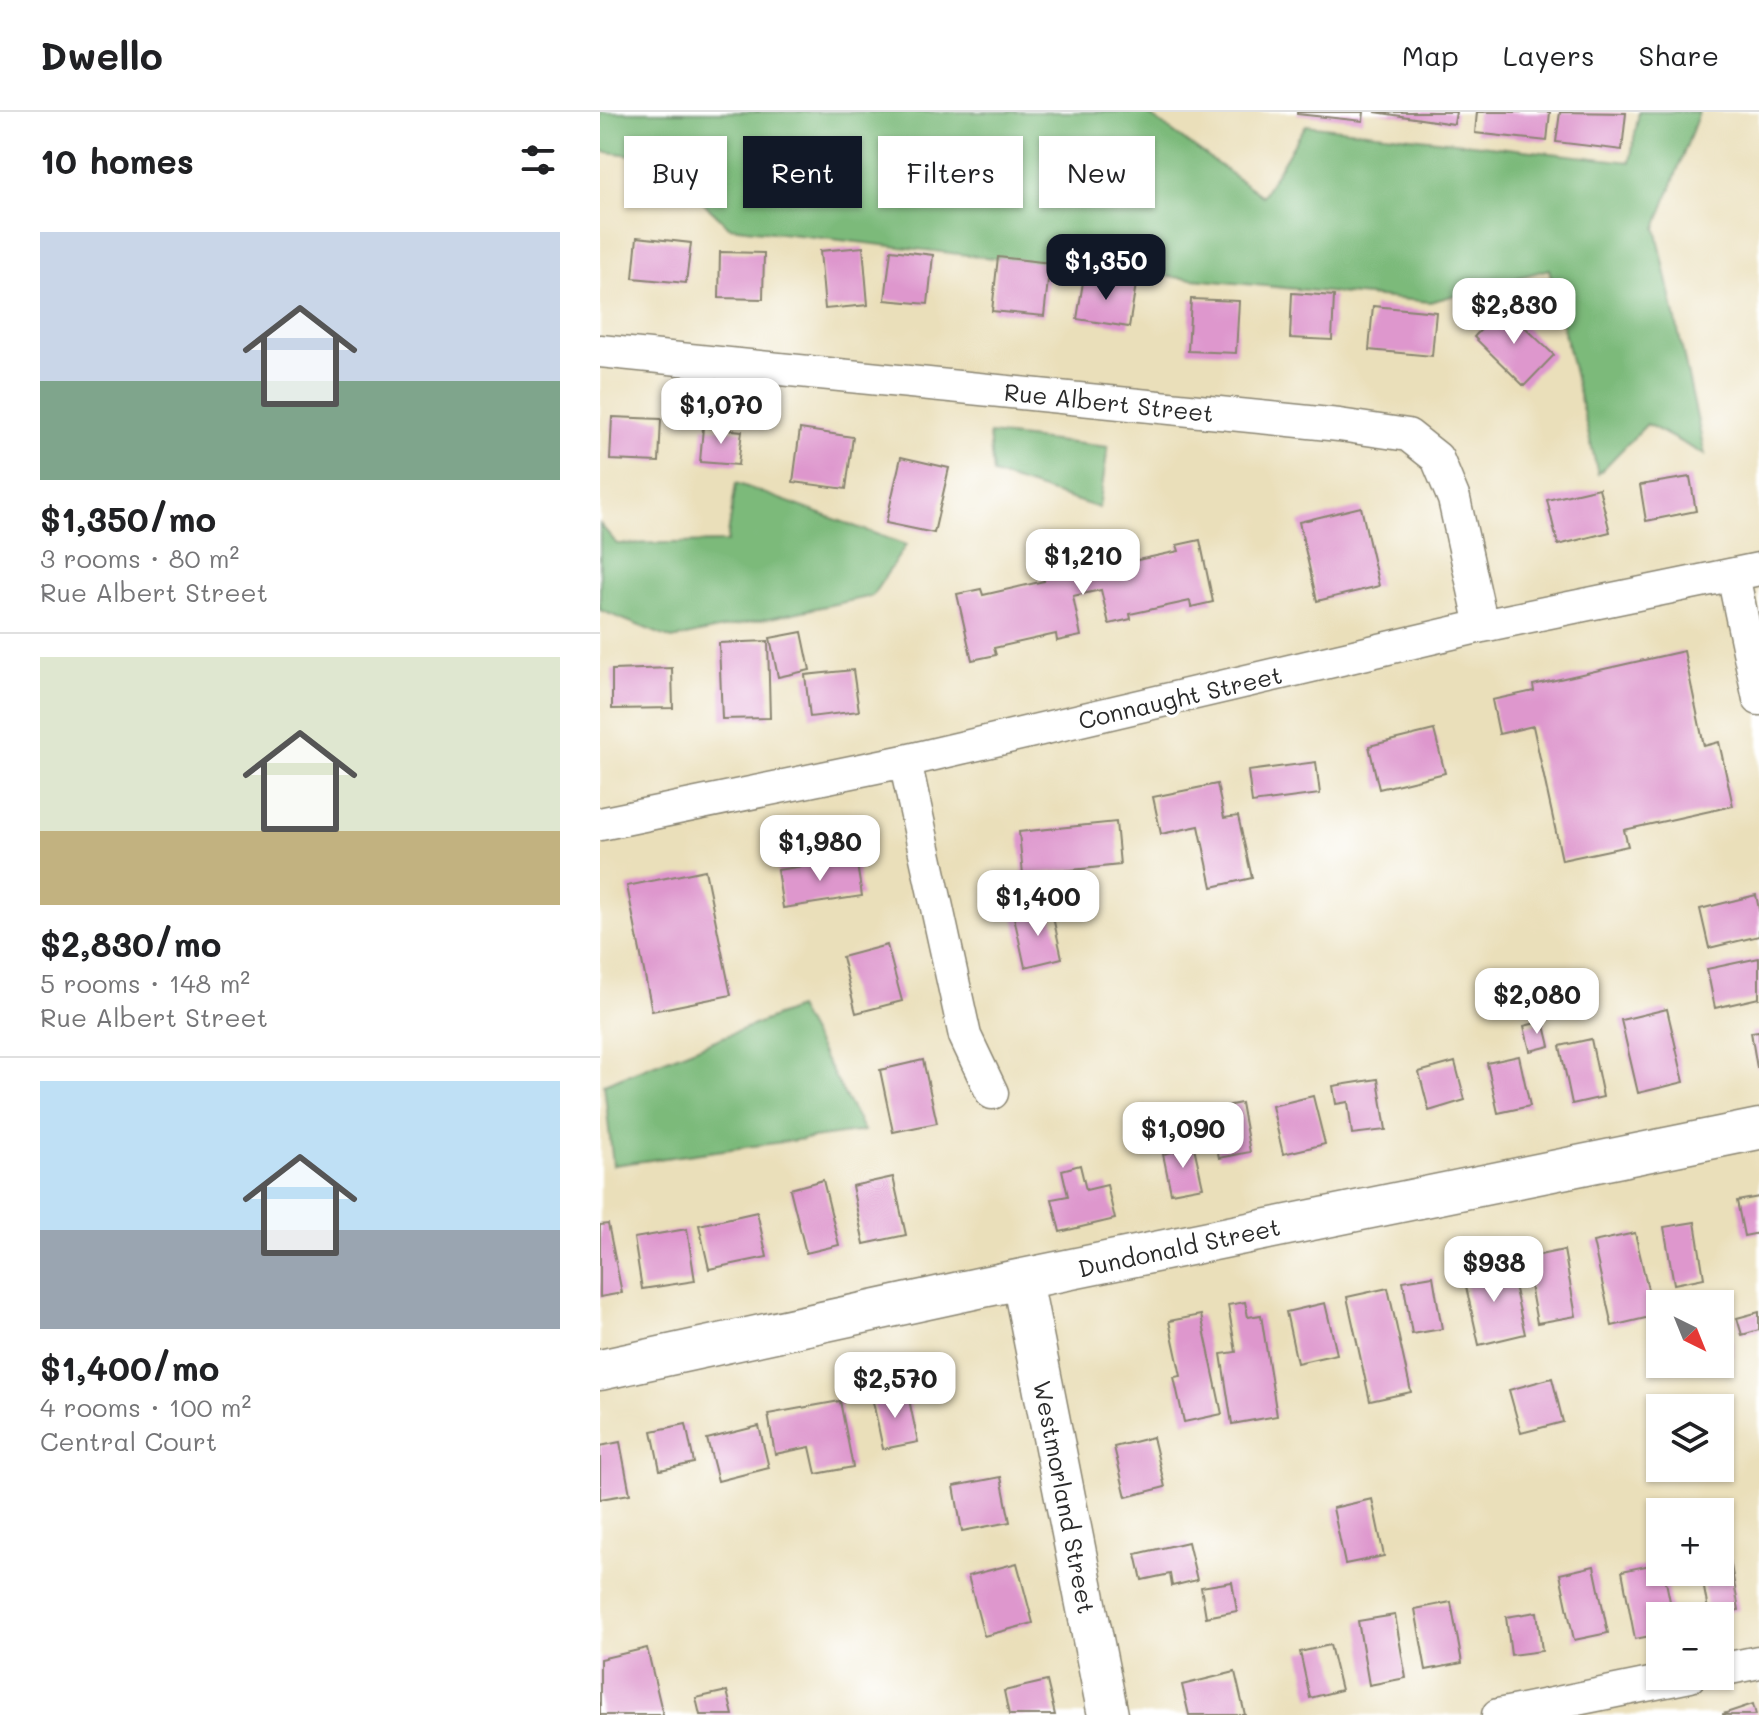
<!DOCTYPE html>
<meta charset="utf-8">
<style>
body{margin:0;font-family:Mali,sans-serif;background:#f6f6f6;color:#202124;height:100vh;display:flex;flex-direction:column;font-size:30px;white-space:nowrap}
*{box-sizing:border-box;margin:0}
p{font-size:26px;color:#757577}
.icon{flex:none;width:44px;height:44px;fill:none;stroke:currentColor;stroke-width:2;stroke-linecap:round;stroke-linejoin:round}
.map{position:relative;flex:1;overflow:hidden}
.panel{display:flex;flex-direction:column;background:#fff;width:600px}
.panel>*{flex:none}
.top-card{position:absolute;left:24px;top:24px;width:760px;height:72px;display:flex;gap:16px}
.needle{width:52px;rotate:137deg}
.fabs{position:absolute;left:1046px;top:1178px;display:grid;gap:16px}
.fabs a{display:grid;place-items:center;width:88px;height:88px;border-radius:0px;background:#fff;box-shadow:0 2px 6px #0004;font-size:40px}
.price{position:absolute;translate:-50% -68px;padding:0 18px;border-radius:16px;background:#fff;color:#222;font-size:26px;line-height:52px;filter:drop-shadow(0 2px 4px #0008)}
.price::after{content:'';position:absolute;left:50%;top:48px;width:24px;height:18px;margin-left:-12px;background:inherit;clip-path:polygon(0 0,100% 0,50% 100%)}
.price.current{background:#111827;color:#fff}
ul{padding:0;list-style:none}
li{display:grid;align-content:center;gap:16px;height:424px;padding:0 40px}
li+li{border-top:2px solid #e0e0e0}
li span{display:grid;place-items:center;height:248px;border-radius:0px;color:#555}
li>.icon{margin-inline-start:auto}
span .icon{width:144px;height:144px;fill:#fffc;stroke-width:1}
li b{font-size:34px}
h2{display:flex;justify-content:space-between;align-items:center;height:96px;padding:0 40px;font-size:34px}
.tag{padding:0 28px;border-radius:0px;background:#fff;box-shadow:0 2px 6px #0004;font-size:28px;line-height:72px}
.tag.current{background:#111827;color:#fff}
header{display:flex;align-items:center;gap:48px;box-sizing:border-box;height:112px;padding:0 40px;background:#fff;border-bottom:2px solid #e0e0e0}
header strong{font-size:38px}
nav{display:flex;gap:44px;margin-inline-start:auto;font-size:28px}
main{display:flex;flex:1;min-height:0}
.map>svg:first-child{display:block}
.forest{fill:#7bba7a;stroke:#537252;stroke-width:2}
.building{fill:#de97cd}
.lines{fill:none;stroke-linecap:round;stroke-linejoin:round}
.minor-casing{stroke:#8a8572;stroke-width:35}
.tertiary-casing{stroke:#8a8572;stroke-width:43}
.minor{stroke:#fff;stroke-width:32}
.tertiary{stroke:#fff;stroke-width:40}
.labels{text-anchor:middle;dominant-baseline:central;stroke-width:6;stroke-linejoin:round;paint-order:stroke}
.street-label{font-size:24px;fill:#2b2b2b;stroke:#fff}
</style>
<header>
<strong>Dwello</strong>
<nav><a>Map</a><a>Layers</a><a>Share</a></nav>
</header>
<main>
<section class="panel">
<h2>10 homes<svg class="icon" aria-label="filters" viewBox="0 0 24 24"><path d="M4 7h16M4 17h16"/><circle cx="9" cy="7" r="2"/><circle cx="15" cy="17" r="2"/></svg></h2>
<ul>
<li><span style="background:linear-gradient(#c9d6e8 60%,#7fa58c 0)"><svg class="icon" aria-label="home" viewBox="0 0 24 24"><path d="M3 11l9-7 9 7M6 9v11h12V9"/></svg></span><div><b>$1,350/mo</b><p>3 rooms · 80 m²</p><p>Rue Albert Street</p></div></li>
<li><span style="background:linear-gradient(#dfe7d0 70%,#c2b280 0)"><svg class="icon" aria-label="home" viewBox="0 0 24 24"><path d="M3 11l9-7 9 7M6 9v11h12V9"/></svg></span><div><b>$2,830/mo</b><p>5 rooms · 148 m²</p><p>Rue Albert Street</p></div></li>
<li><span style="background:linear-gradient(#bfe0f5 60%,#9aa5b1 0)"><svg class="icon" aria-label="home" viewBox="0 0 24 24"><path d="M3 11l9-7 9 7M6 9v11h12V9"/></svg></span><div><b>$1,400/mo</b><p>4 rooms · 100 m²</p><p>Central Court</p></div></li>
</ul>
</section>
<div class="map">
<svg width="1159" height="1603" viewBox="0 0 1159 1603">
<rect width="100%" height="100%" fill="#fff"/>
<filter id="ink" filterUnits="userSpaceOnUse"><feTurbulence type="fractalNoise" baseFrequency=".0125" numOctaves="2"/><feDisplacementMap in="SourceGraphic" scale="16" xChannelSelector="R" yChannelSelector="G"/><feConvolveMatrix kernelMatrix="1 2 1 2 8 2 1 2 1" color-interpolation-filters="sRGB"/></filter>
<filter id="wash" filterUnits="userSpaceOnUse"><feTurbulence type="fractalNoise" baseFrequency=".006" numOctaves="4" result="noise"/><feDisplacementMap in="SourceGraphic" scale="32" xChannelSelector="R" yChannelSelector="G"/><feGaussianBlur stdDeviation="1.8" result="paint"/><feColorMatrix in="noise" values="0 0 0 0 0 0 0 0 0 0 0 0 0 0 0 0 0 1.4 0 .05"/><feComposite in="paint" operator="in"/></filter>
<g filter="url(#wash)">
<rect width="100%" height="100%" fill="#eadfba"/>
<path class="forest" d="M0,0H545L662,84L706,13L1030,50L1039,0H1099L1056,116L1105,343L1047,312L998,362L949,157L830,190L479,156L129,115L55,46L0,39Z
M389,322L508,335L499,396L393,362Z
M136,371L306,433L272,484L72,527L0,498V412L17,432L127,430Z
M197,896L264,1019L13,1053L4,972Z"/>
<g id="blocks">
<path class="building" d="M697,0H764L763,9L697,2Z
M775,0H856L854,12Z
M877,0H950L947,29L875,21Z
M960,0L1026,1L1022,38L956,30Z
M37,125L91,131L86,171L33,166Z
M263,135L268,193L225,197L220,139Z
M291,138L333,143L328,192L285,188Z
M120,140L164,141L163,187L119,186Z
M398,145L450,151L444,204L392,199Z
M484,164L536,172L529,215L477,207Z
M692,181L734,184L732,228L690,226Z
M591,187L639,189L636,241L588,239Z
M773,194L836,200L832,244L769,238Z
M903,194L954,243L924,274L874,225Z
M12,305L61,307L59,350L10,348Z
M103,315L142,319L138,353L100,350Z
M200,317L253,325L246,377L193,370Z
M301,345L349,356L334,421L286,411Z
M1090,365L1096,399L1046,409L1040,373Z
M999,376L1010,420L958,433L947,388Z
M761,395L779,474L717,489L699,410Z
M600,428L613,490L591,495L590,489L530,502L531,507L509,512L501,478L473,484L481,524L457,529L456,522L394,536L396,543L372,548L357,482L381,477L383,483L444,469L443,463L462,458L460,449L500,440L502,450L518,446L519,452L579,439L577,433Z
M202,520L210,558L178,565L170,526Z
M168,529L170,606L122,607L119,531Z
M1084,539L1104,634L1119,630L1133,694L1024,718L1028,734L962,748L933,614L899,622L892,588L934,579L933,573Z
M72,556L73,596L12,597V558Z
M253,558L259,599L210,605L205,563Z
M834,618L845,661L779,677L769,634Z
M716,650L720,682L652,691L648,659Z
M617,672L624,706L638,704L652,766L612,775L599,714L561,722L553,685Z
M516,710L520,753L423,763L419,720Z
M256,746L262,784L183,796L177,758Z
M105,758L131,883L52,899L27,774Z
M1156,783L1159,797V824L1109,836L1100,797Z
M451,796L462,846L425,855L414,805Z
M287,833L302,889L256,901L242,845Z
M1159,846V886L1115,896L1107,857Z
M1067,897L1084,970L1038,981L1021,908Z
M944,909L950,934L930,939L924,914Z
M1159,919V956H1157L1151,920Z
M991,927L1003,985L972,992L960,934Z
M919,944L930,994L898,1001L887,951Z
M323,948L337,1011L293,1020L280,958Z
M855,950L865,988L829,999L819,960Z
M778,967L786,1018L752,1022L748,990L736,992L733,974Z
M713,984L725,1032L683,1042L672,994Z
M641,991L650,1040L619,1046L610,997Z
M594,1035L603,1075L571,1081L563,1042Z
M480,1053L486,1078L507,1073L515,1107L460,1120L452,1087L468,1084L462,1058Z
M293,1065L306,1123L264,1132L252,1074Z
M223,1068L239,1133L206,1141L190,1077Z
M1159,1085V1121L1144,1124L1137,1089Z
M157,1100L167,1145L109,1157L99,1113Z
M1095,1110L1104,1166L1074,1172L1064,1115Z
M8,1112L22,1181L0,1185V1113Z
M87,1117L95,1169L42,1177L34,1126Z
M1035,1121L1054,1204L1012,1214L993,1130Z
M964,1138L976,1204L937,1211L925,1146Z
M909,1151L925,1222L879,1233L863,1161Z
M833,1164L842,1217L812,1222L803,1169Z
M788,1176L811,1280L770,1289L747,1185Z
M645,1190L648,1205L661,1203L677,1304L632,1312L621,1242L636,1240L628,1193Z
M725,1191L737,1242L697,1251L686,1200Z
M1159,1200V1218L1142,1223L1137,1206Z
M601,1203L622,1302L584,1310L574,1265L581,1264L569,1209Z
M1130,1210L1134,1244L1120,1246V1211Z
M952,1266L963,1310L921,1321L909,1278Z
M307,1278L318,1330L283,1337L272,1285Z
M240,1289L253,1355L216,1362L210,1335L175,1342L168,1302Z
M86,1312L94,1351L60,1358L52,1319Z
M159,1314L169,1356L118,1369L107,1327Z
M553,1325L565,1375L526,1385L514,1335Z
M20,1330L30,1382L0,1387V1334Z
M401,1365L410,1410L362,1419L354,1374Z
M772,1387L784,1444L745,1452L733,1396Z
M588,1430L597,1468L572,1474L570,1462L542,1468L536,1442Z
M1128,1437L1139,1498L1109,1503L1101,1460H1120V1439Z
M417,1451L433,1511L384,1524L368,1464Z
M1060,1451V1460H1064L1073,1504H1060V1522L1035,1527L1022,1459Z
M994,1454L1008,1521L974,1528L960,1462Z
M632,1470L637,1499L606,1505L601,1475Z
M851,1490L862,1551L826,1558L815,1497Z
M937,1500L942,1539L911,1543L906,1505Z
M795,1503L806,1566L769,1573L758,1509Z
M730,1533L741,1578L710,1586L700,1540Z
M47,1536L63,1603H0V1547Z
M635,1560L645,1603H589L582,1573Z
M447,1569L455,1603H409L404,1579Z
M127,1579L133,1603H100L96,1586Z
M1153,1592L1156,1603H1123V1602Z"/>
</g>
</g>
<g filter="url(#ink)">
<use href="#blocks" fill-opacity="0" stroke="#8a8572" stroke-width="2"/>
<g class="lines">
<defs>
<path id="minor" d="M0,239L739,313L808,323L837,346L854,387L882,514
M1133,463L1159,587
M305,649L365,924L392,981
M0,712L305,649L882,514L1159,457
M1120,1558L1159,1550
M898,1603L1090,1564"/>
<path id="tertiary" d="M422,1168L508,1603
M0,1258L383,1175L1159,1017"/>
</defs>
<use href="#minor" class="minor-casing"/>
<use href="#tertiary" class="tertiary-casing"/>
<use href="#minor" class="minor"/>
<use href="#tertiary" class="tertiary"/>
</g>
</g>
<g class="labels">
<g class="street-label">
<text transform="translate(509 290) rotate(6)">Rue Albert Street</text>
<text transform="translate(580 585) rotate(-13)">Connaught Street</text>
<text transform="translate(579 1135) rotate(-12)">Dundonald Street</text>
<text transform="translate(465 1385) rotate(79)">Westmorland Street</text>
</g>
</g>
</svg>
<div class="fabs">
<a><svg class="needle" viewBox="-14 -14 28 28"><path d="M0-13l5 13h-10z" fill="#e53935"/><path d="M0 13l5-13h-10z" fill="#757577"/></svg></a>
<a><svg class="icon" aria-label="layers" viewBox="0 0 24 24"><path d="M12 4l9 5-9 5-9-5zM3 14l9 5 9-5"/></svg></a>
<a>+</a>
<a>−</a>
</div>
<b class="price current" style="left:506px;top:190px">$1,350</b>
<b class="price" style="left:914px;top:234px">$2,830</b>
<b class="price" style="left:121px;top:334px">$1,070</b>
<b class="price" style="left:483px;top:485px">$1,210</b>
<b class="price" style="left:220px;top:771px">$1,980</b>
<b class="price" style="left:438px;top:826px">$1,400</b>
<b class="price" style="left:937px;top:924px">$2,080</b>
<b class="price" style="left:583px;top:1058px">$1,090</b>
<b class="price" style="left:894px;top:1192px">$938</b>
<b class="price" style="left:295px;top:1308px">$2,570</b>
<div class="top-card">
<a class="tag">Buy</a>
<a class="tag current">Rent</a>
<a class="tag">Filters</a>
<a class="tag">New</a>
</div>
</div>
</main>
